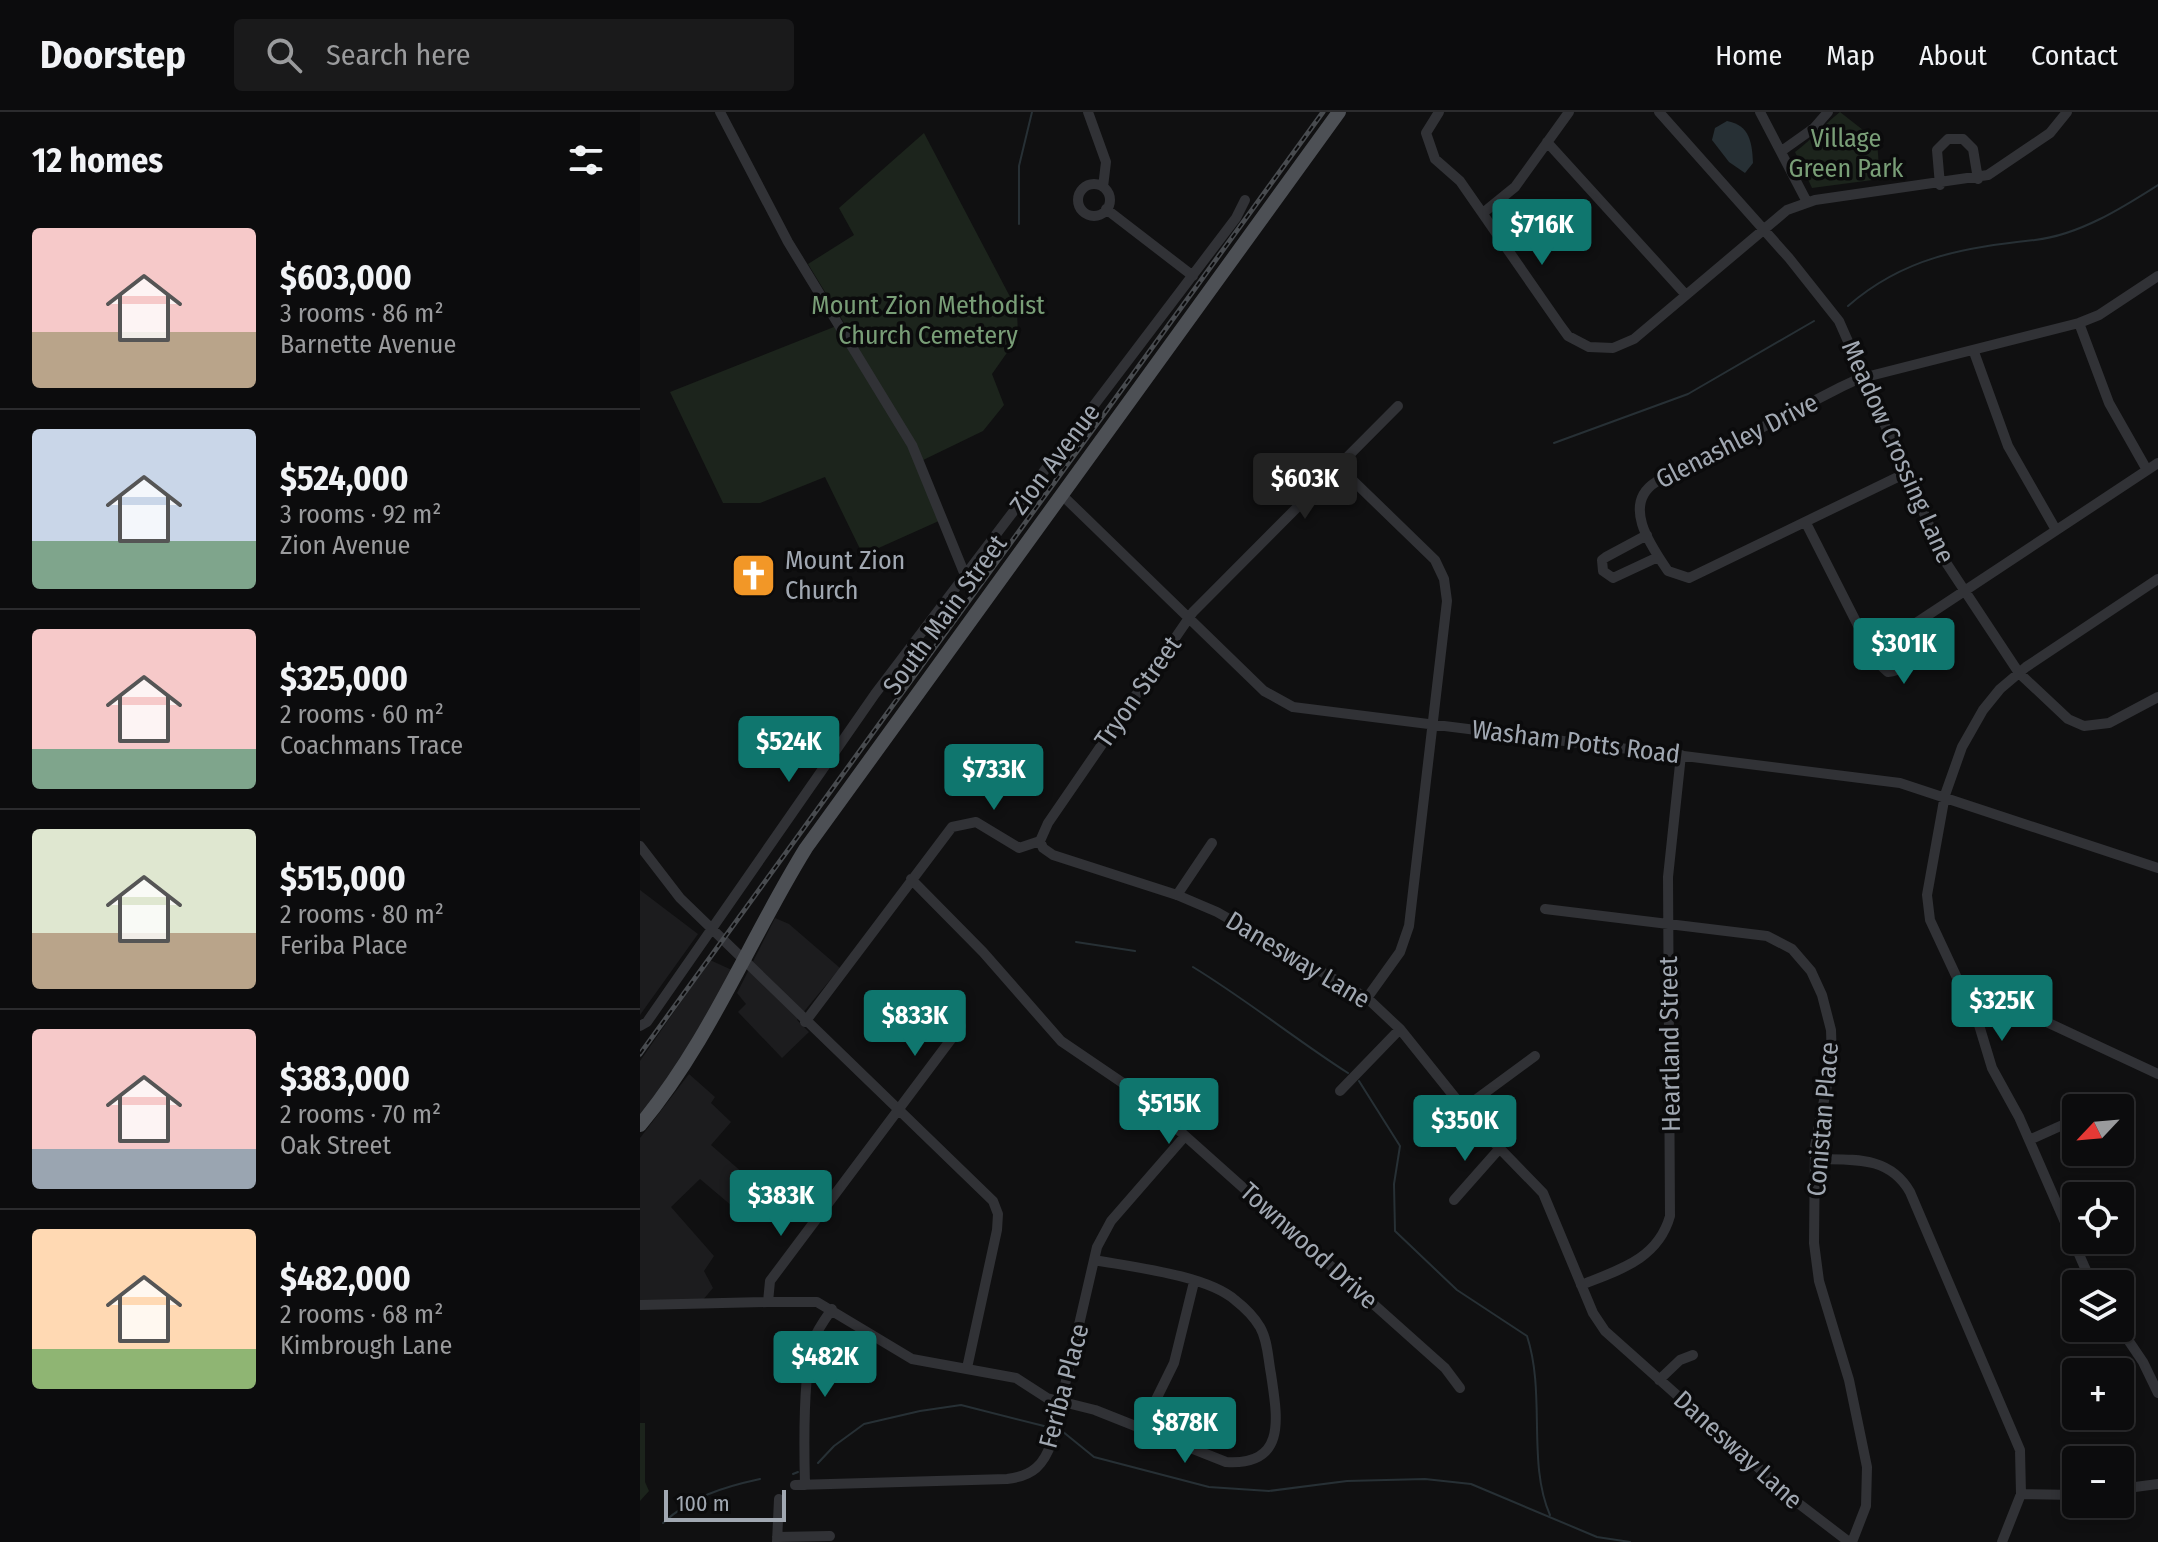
<!DOCTYPE html>
<meta charset="utf-8">
<style>
body{margin:0;font-family:"Fira Sans Condensed",sans-serif;background:#1a1a1b;color:#f1f3f6;height:100vh;display:flex;flex-direction:column;font-size:30px;white-space:nowrap}
*{box-sizing:border-box;margin:0}
p{font-size:26px;color:#9a9b9d}
.icon{flex:none;width:44px;height:44px;fill:none;stroke:currentColor;stroke-width:2;stroke-linecap:round;stroke-linejoin:round}
.map{position:relative;flex:1;overflow:hidden}
.drawer{display:flex;flex-direction:column;background:#0c0c0d;width:640px}
.drawer>*{flex:none}
.needle{width:52px;rotate:244deg}
.fabs{position:absolute;left:1422px;top:982px;display:grid;gap:16px}
.fabs a{display:grid;place-items:center;width:72px;height:72px;border-radius:8px;background:#0c0c0d;box-shadow:0 4px 12px #0003,0 0 0 2px #2c2c2e;font-size:40px}
.scale{position:absolute;left:24px;bottom:20px;width:122px;box-sizing:border-box;padding-left:8px;border:4px solid #a1a8b2;border-top:0;font-size:22px;line-height:28px;white-space:nowrap;color:#a1a8b2;-webkit-text-stroke:6px #0b0b0c;paint-order:stroke}
.price{position:absolute;translate:-50% -68px;padding:0 18px;border-radius:8px;background:#0f766e;color:#fff;font-size:26px;line-height:52px;filter:drop-shadow(0 2px 4px #0008)}
.price::after{content:'';position:absolute;left:50%;top:48px;width:24px;height:18px;margin-left:-12px;background:inherit;clip-path:polygon(0 0,100% 0,50% 100%)}
.price.selected{background:#222;color:#fff}
ul{padding:0;list-style:none}
li{display:flex;align-items:center;gap:24px;height:200px;padding:0 32px}
li+li{border-top:2px solid #2c2c2e}
li span{display:grid;place-items:center;flex:none;width:224px;height:160px;border-radius:8px;color:#555}
li>.icon{margin-inline-start:auto}
span .icon{width:96px;height:96px;fill:#fffc;stroke-width:1}
li b{font-size:34px}
h2{display:flex;justify-content:space-between;align-items:center;height:96px;padding:0 32px;font-size:34px}
header{display:flex;align-items:center;gap:48px;box-sizing:border-box;height:112px;padding:0 40px;background:#0c0c0d;border-bottom:2px solid #2c2c2e}
header strong{font-size:38px}
nav{display:flex;gap:44px;margin-inline-start:auto;font-size:28px}
.search{width:560px;height:72px;background:#1a1a1b;display:flex;align-items:center;gap:20px;box-sizing:border-box;padding:0 28px;border-radius:8px;color:#9a9b9d;font-size:30px}
main{display:flex;flex:1;min-height:0}
.map>svg:first-child{display:block}
.built{fill:#1c1c1e}
.green{fill:#1c241c}
.water{fill:#273035}
.lines{fill:none;stroke-linecap:round;stroke-linejoin:round}
.stream{stroke:#273035;stroke-width:2}
.minor{stroke:#313236;stroke-width:10}
.major{stroke:#4d5055;stroke-width:14}
.rail-casing{stroke:#484b4f;stroke-width:5}
.rail{stroke:#0b0b0c;stroke-width:2;stroke-dasharray:6;stroke-linecap:butt}
.labels{text-anchor:middle;dominant-baseline:central;stroke-width:7;stroke-linejoin:round;paint-order:stroke}
.park-label{font-size:26px;fill:#799e77;stroke:#0b0b0c}
.street-label{font-size:26px;fill:#a1a8b2;stroke:#0b0b0c}
.poi-label{font-size:26px;fill:#a1a8b2;stroke:#0b0b0c;text-anchor:start}
</style>
<header>
<strong>Doorstep</strong>
<div class="search"><svg class="icon" aria-label="search" viewBox="0 0 24 24"><circle cx="10" cy="10" r="6"/><path d="M15 15l6 6"/></svg>Search here</div>
<nav><a>Home</a><a>Map</a><a>About</a><a>Contact</a></nav>
</header>
<main>
<section class="drawer">
<h2>12 homes<svg class="icon" aria-label="filters" viewBox="0 0 24 24"><path d="M4 7h16M4 17h16"/><circle cx="9" cy="7" r="2"/><circle cx="15" cy="17" r="2"/></svg></h2>
<ul>
<li><span style="background:linear-gradient(#f6c9c9 65%,#b9a48a 0)"><svg class="icon" aria-label="home" viewBox="0 0 24 24"><path d="M3 11l9-7 9 7M6 9v11h12V9"/></svg></span><div><b>$603,000</b><p>3 rooms · 86 m²</p><p>Barnette Avenue</p></div></li>
<li><span style="background:linear-gradient(#c9d6e8 70%,#7fa58c 0)"><svg class="icon" aria-label="home" viewBox="0 0 24 24"><path d="M3 11l9-7 9 7M6 9v11h12V9"/></svg></span><div><b>$524,000</b><p>3 rooms · 92 m²</p><p>Zion Avenue</p></div></li>
<li><span style="background:linear-gradient(#f6c9c9 75%,#7fa58c 0)"><svg class="icon" aria-label="home" viewBox="0 0 24 24"><path d="M3 11l9-7 9 7M6 9v11h12V9"/></svg></span><div><b>$325,000</b><p>2 rooms · 60 m²</p><p>Coachmans Trace</p></div></li>
<li><span style="background:linear-gradient(#dfe7d0 65%,#b9a48a 0)"><svg class="icon" aria-label="home" viewBox="0 0 24 24"><path d="M3 11l9-7 9 7M6 9v11h12V9"/></svg></span><div><b>$515,000</b><p>2 rooms · 80 m²</p><p>Feriba Place</p></div></li>
<li><span style="background:linear-gradient(#f6c9c9 75%,#9aa5b1 0)"><svg class="icon" aria-label="home" viewBox="0 0 24 24"><path d="M3 11l9-7 9 7M6 9v11h12V9"/></svg></span><div><b>$383,000</b><p>2 rooms · 70 m²</p><p>Oak Street</p></div></li>
<li><span style="background:linear-gradient(#ffd9b3 75%,#8fb573 0)"><svg class="icon" aria-label="home" viewBox="0 0 24 24"><path d="M3 11l9-7 9 7M6 9v11h12V9"/></svg></span><div><b>$482,000</b><p>2 rooms · 68 m²</p><p>Kimbrough Lane</p></div></li>
</ul>
</section>
<div class="map">
<svg width="1518" height="1430" viewBox="0 0 1518 1430">
<rect width="100%" height="100%" fill="#101011"/>
<path class="built" d="M0,778L58,822L0,903Z
M135,806L149,812L200,856L157,908L169,920L142,946L98,900L106,892L97,881Z
M70,848L94,859L50,939L0,1002V949Z
M49,962L75,985L71,991L91,1010L71,1033L112,1069L92,1094L60,1067L31,1095L74,1144L64,1159L73,1176L62,1189L0,1188V1026Z"/>
<path class="green" d="M1200,0L1237,29L1240,67L1172,76L1155,40C1173,27 1183,13 1200,0Z
M284,21L377,198L378,225L352,262L364,293L343,319L277,351L301,408L223,443L185,365L120,391H83L30,280L204,211L168,152L214,123L199,96Z
M0,1311H5V1370L9,1379L0,1389Z"/>
<path class="water" d="M1087,9C1110,13 1112,31 1113,51L1105,61L1089,50L1072,28L1075,16Z"/>
<g class="lines">
<path class="stream" d="M379,112V54L392,0
M1208,194C1264,145 1323,136 1395,128C1439,123 1482,96 1518,73
M914,331L1048,282L1174,209
M436,830L495,839
M553,855C607,888 655,927 708,961
M719,969L760,1034L754,1072L755,1119L817,1178L887,1224C906,1282 887,1351 910,1403
M422,1319L454,1345L569,1375L629,1379L707,1369L785,1367L831,1372L957,1425L990,1430
M178,1351L194,1334L224,1312L280,1299L321,1293L404,1314
M153,1362L158,1360
M23,1411C51,1385 83,1375 120,1367"/>
<path class="minor" d="M80,0L148,130L272,333L325,463
M448,0L466,50L463,75
M799,0L786,21L795,47L820,69L920,213L928,224L949,235L973,236L994,227L1147,98L1175,88L1348,63L1410,21L1427,0
M1019,0L1149,146L1199,209L1305,449L1379,561L1428,607L1444,614L1469,611L1518,585
M1120,0L1167,90
M907,30L1046,183
M1143,38L1174,16L1188,0
M438 88a16 16 0 1 1 32 0a16 16 0 1 1-32 0Z
M1300,73L1297,38L1308,27H1323L1333,37L1338,67
M466,97L553,164
M843,101L875,75L929,0
M1439,211L1469,291L1507,358
M1334,240L1368,334L1416,418
M697,353L795,448L804,467L807,489L769,814L760,840L727,886
M1264,362L1049,466L1028,459C1011,434 981,392 1016,370L1201,275L1218,267L1439,211L1459,203L1518,164
M423,384L624,579L653,595L1260,671L1518,756
M1166,411L1236,549L1248,560C1273,558 1263,537 1254,523
M1007,423L966,445L962,448L963,459L973,466L1018,445
M1228,534L1276,511L1518,351
M400,729L403,736L413,743L537,783L577,800L727,886L760,917L837,1013L903,1081L953,1201L965,1219L1158,1391L1209,1430
M0,734L40,786L353,1089L358,1102L357,1118L327,1256
M271,767L343,840L421,929L496,980L805,1256L820,1276
M537,783L572,731
M905,797L1127,824L1152,837L1171,859L1182,883L1191,918L1192,948L1175,1034L1174,1131L1179,1169L1209,1268L1227,1355L1226,1394L1212,1430
M1332,897L1352,890L1370,893L1518,962
M165,910L312,715L336,710L379,736L400,729L408,711L553,500L758,294
M0,914L7,910L235,582L596,106L605,88
M700,979L760,917
M823,997L895,944
M1389,1028L1436,1007
M1175,1047C1212,1048 1249,1043 1270,1080L1380,1338L1381,1382L1362,1430
M814,1088L860,1036
M1452,1172L1379,1005L1352,956L1339,913L1290,808L1287,783L1305,683L1322,635L1343,598L1360,577L1386,555L1518,467
M941,1173C979,1158 1018,1147 1030,1104L1028,765L1041,643
M128,1190H177L272,1247L376,1266L407,1286L455,1298L586,1350C648,1354 637,1304 631,1262C628,1247 628,1229 620,1215C614,1205 604,1195 595,1188C566,1163 492,1155 454,1148
M0,1193L128,1190L130,1169L321,914
M1480,1216L1503,1250L1518,1281
M1019,1268L1040,1248L1053,1243
M502,1316L534,1251L554,1170
M155,1373L367,1367C393,1364 404,1353 412,1329L457,1135L471,1109L545,1024
M165,1373C164,1336 163,1263 173,1229C177,1218 185,1207 192,1197
M1480,1377L1518,1372
M1381,1382L1436,1383
M137,1425L190,1424
M137,1430L139,1387"/>
<path class="major" d="M0,1013C70,929 109,828 166,736L699,0"/>
<defs>
<path id="rail" d="M0,942L683,0"/>
</defs>
<use href="#rail" class="rail-casing"/>
<use href="#rail" class="rail"/>
</g>
<defs>
<symbol id="church-square" viewBox="-11 -11 22 22"><rect x="-9" y="-9" width="18" height="18" rx="4" fill="#f29727" stroke="#0b0b0c"/><path d="M-1.2-6h2.4v3.5h3.3v2.4h-3.3V6h-2.4V-.1h-3.3v-2.4h3.3Z" fill="#fff"/></symbol>
</defs>
<g fill-rule="evenodd">
<use href="#church-square" x="88" y="438" width="51" height="51"/>
</g>
<g class="labels">
<g class="park-label">
<text x="1206" y="26">Village<tspan x="1206" dy="30">Green Park</tspan></text>
<text x="288" y="193">Mount Zion Methodist<tspan x="288" dy="30">Church Cemetery</tspan></text>
</g>
<g class="street-label">
<text transform="translate(1097 329) rotate(-27)">Glenashley Drive</text>
<text transform="translate(1258 340) rotate(66)">Meadow Crossing Lane</text>
<text transform="translate(415 347) rotate(-53)">Zion Avenue</text>
<text transform="translate(305 503) rotate(-54)">South Main Street</text>
<text transform="translate(498 580) rotate(-55)">Tryon Street</text>
<text transform="translate(936 630) rotate(7)">Washam Potts Road</text>
<text transform="translate(658 848) rotate(31)">Danesway Lane</text>
<text transform="translate(1030 932) rotate(-91)">Heartland Street</text>
<text transform="translate(1183 1007) rotate(-85)">Conistan Place</text>
<text transform="translate(669 1134) rotate(42)">Townwood Drive</text>
<text transform="translate(424 1274) rotate(-75)">Feriba Place</text>
<text transform="translate(1098 1338) rotate(42)">Danesway Lane</text>
</g>
<g class="poi-label">
<text x="145" y="448">Mount Zion<tspan x="145" dy="30">Church</tspan></text>
</g>
</g>
</svg>
<div class="fabs">
<a><svg class="needle" viewBox="-14 -14 28 28"><path d="M0-13l5 13h-10z" fill="#e53935"/><path d="M0 13l5-13h-10z" fill="#9a9b9d"/></svg></a>
<a><svg class="icon" aria-label="locate" viewBox="0 0 24 24"><circle cx="12" cy="12" r="6"/><path d="M12 2v4M12 18v4M2 12h4M18 12h4"/></svg></a>
<a><svg class="icon" aria-label="layers" viewBox="0 0 24 24"><path d="M12 4l9 5-9 5-9-5zM3 14l9 5 9-5"/></svg></a>
<a>+</a>
<a>−</a>
</div>
<div class="scale">100 m</div>
<b class="price" style="left:902px;top:155px">$716K</b>
<b class="price selected" style="left:665px;top:409px">$603K</b>
<b class="price" style="left:1264px;top:574px">$301K</b>
<b class="price" style="left:149px;top:672px">$524K</b>
<b class="price" style="left:354px;top:700px">$733K</b>
<b class="price" style="left:1362px;top:931px">$325K</b>
<b class="price" style="left:275px;top:946px">$833K</b>
<b class="price" style="left:529px;top:1034px">$515K</b>
<b class="price" style="left:825px;top:1051px">$350K</b>
<b class="price" style="left:141px;top:1126px">$383K</b>
<b class="price" style="left:185px;top:1287px">$482K</b>
<b class="price" style="left:545px;top:1353px">$878K</b>
</div>
</main>
